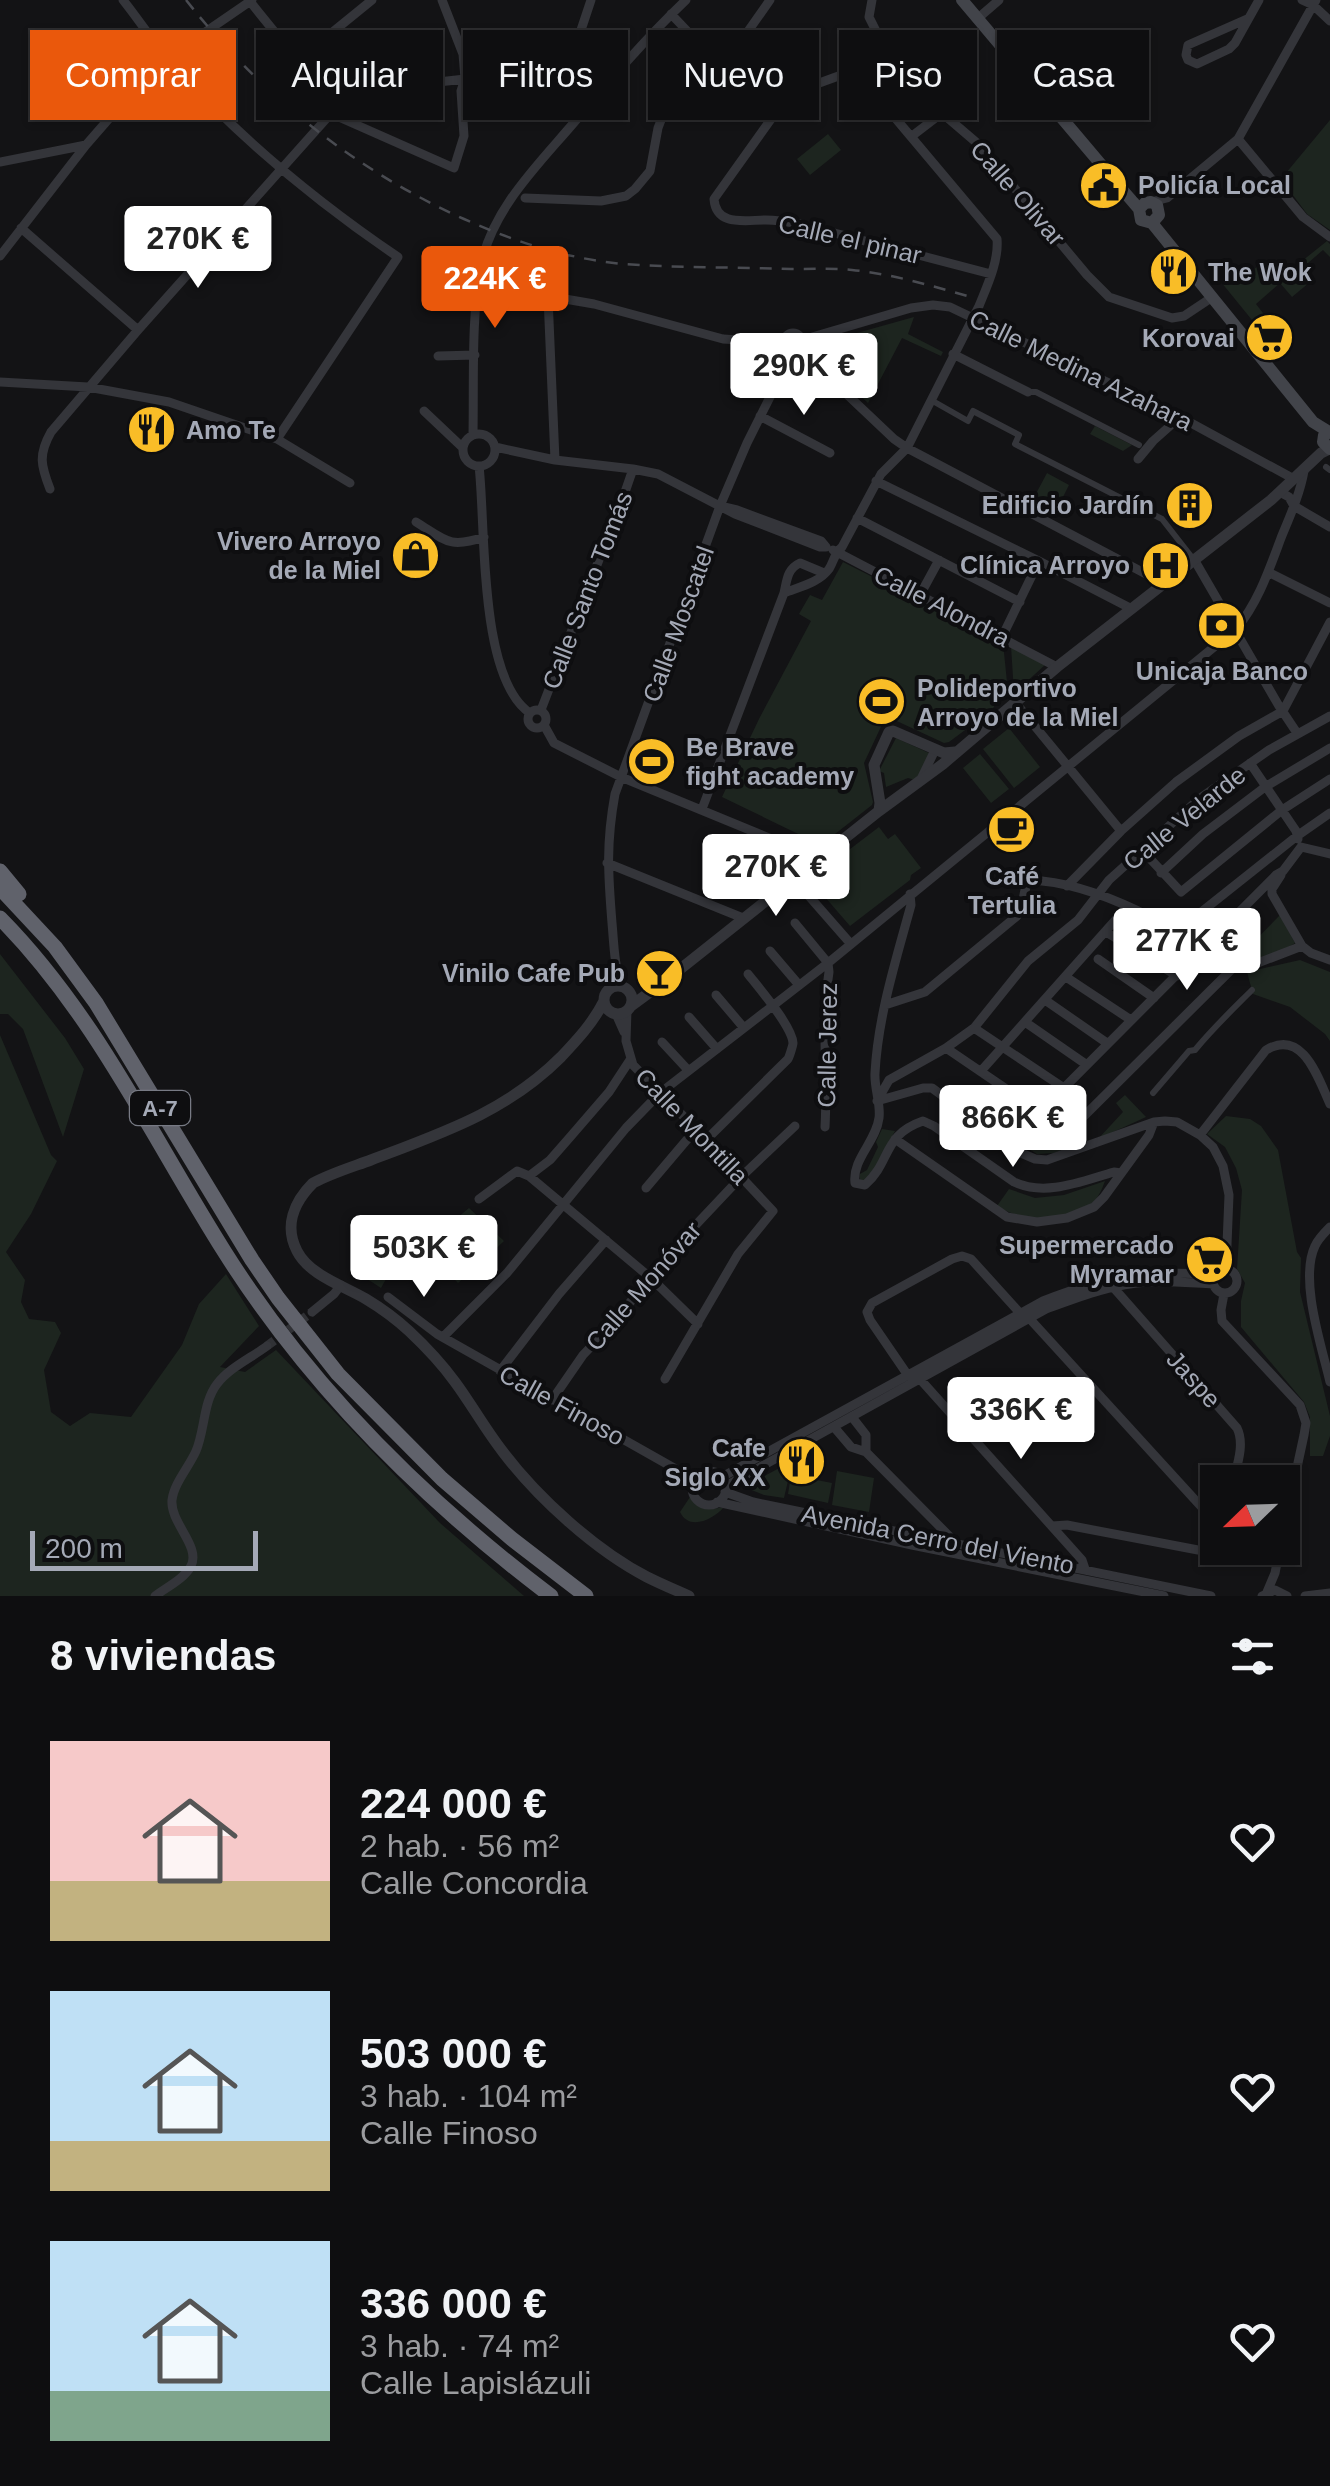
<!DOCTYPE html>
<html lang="es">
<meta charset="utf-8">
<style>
body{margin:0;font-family:Arial,sans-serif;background:#1c1c1e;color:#f1f3f6;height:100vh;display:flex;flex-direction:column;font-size:38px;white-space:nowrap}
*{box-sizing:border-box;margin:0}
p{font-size:32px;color:#9b9c9f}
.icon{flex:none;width:55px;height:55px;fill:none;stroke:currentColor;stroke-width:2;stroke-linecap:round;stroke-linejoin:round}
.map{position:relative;height:1596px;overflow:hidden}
.panel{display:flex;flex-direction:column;background:#0e0e10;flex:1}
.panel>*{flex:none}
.top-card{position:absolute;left:30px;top:30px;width:1270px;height:90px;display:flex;gap:20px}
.needle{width:65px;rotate:247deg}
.fabs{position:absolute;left:1200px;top:1465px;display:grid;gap:20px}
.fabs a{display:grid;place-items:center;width:100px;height:100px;border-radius:0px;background:#0e0e10;box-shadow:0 2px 8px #0004,0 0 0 2px #2e2e30;font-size:50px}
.scale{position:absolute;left:30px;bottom:25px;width:228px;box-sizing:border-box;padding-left:10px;border:5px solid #a4a9b6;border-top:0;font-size:28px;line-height:35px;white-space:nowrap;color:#a4a9b6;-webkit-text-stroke:8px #0e0e10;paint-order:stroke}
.price{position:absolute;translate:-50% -85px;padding:0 22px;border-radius:10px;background:#fff;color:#222;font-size:32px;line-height:65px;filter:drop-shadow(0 2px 5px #0008)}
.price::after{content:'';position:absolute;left:50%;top:60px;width:30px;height:22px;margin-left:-15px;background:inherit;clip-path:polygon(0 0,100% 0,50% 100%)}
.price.selected{background:#ea580c;color:#fff}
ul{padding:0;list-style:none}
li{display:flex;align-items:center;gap:30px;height:250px;padding:0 50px}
li span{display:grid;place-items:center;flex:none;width:280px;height:200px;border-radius:0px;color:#555}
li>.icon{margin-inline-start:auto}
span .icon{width:120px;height:120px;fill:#fffc;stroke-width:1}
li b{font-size:42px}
h2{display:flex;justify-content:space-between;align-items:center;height:120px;padding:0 50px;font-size:42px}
.pill{padding:0 35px;border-radius:0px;background:#0e0e10;box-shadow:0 2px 8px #0004,0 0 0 2px #2e2e30;font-size:35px;line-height:90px}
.pill.selected{background:#ea580c;color:#fff}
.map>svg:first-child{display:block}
.green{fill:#1d251f}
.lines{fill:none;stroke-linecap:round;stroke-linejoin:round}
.minor-tunnel{stroke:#303135;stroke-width:9;stroke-dasharray:9 4.5;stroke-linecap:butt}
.pedestrian{stroke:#34353a;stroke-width:6}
.minor{stroke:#34353a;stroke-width:9}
.tertiary{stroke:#34353a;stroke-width:11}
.secondary{stroke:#42444a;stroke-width:12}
.motorway{stroke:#60626b;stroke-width:15}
.rail{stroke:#494b51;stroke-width:2.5;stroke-dasharray:12 10;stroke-linecap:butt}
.labels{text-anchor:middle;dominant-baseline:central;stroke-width:8;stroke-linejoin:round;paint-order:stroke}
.shield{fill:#0e0e10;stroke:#777a84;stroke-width:2.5}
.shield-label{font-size:22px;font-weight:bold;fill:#a4a9b6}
.poi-label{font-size:25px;font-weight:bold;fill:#a4a9b6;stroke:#0e0e10;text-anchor:end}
.street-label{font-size:25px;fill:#a4a9b6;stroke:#0e0e10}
</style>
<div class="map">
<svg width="1330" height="1596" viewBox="0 0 1330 1596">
<rect width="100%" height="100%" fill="#131315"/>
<path class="green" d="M1330,120V230L1307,214L1281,179Z
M828,134L841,150L810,175L797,159Z
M1327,241L1330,244V257L1323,250L1301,269L1310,282L1292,297L1280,283L1256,304L1266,317L1256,325L1217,277L1227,269L1238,282L1263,262L1269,261L1282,277Z
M914,317L908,334L943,352L941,356L902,338L868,403L813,351L812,347L821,343Z
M1095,426L1132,445L1123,451L1090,434Z
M1047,473L1069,485L1054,515L1031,503Z
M843,562L1003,643L1007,682L1001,695L992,710L949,742L944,743L886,716L864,763L873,802L872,805L821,845L722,797L759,719L811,621L799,614L810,595L822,600Z
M1011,646L1045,665L1014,693Z
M1009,728L1040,767L1014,788L983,749Z
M896,738L929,753L920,775L915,780L908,778L886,787L884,773L879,771Z
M980,754L1009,789L991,803L963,768Z
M879,827L888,839L895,834L921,868L911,875L910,880L850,926L812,882V878Z
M1280,915L1295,943C1279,954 1255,962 1234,962Z
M0,954L65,1038L84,1069L63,1137L23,1029L8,1014H0Z
M1300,960L1330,972V1041L1325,1034L1290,1007L1253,994L1247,972Z
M0,1035L51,1155L57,1161L31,1214L6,1252L25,1280L21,1302L29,1319L55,1322L61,1333L44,1370L51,1412L70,1426L90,1413L131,1417L182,1345L199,1304L226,1274L259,1326L220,1367L245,1372L276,1350L440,1523L524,1596H0Z
M1125,1095L1146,1117L1098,1139L1123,1112L1116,1103Z
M1226,1116L1250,1119L1261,1126L1278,1150L1297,1252L1301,1258L1300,1292L1330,1416V1436L1323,1456H1310V1417L1304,1402L1241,1327V1301L1245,1283L1237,1269L1242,1190L1236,1168L1225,1147L1207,1134Z
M1040,1117L1061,1138L1069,1140L1078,1132L1087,1141L1054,1153L1037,1154L1016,1141Z
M882,1129L895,1131L870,1177L864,1182L860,1181V1174L867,1170L878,1147L876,1142Z
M1105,1181C1102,1189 1099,1197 1092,1203C1068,1223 1023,1223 997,1206L1009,1189L1035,1198L1064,1195Z
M469,1208L504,1241L485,1259L451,1223Z
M447,1229L479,1264L458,1283L426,1248Z
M361,1254L390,1272L381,1288L352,1269Z
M785,1465L790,1472L784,1498L764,1495L744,1487Z
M837,1471L874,1478L869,1512L832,1505Z
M791,1475L832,1483L828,1503L788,1494Z
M690,1497C699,1510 709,1510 724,1507C713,1520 689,1531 680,1512Z"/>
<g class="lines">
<path class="minor-tunnel" d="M267,1346L312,1312"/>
<path class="pedestrian" d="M1028,392H1036L1139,445
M931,400L968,421L973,411L1019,435L1015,444L1162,519L1194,560
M1326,467L1330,470
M1153,1093L1189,1051L1195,1050C1213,1028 1232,1010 1252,990"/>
<path class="minor" d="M123,0C139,20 153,42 170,61C238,137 314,200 398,257L277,439
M249,0C265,21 283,41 298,62C312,82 322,102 341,118L454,168L464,136L461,91L465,79L463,54L442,0
M872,0L869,17L879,37L942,113L977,143L1087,275L1109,297L1172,318L1184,316L1211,298
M1302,0L1313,5L1330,21
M671,14L709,54L733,69
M977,19L999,0
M1247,19L1188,45L1186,55L1188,60L1197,64L1229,49L1235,43L1259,0
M297,61L372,0
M723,62L732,54L770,0
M566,75L591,0
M534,77C562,75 581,68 601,91
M912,136L942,113
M1238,139L1303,217L1330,237
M0,162L86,145
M525,198L601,201L626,196L635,189L650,171L658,128L668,102L709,54
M1151,202L1167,198L1238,139L1316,0
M21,228L138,330
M0,256L86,145L153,68L252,0
M477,296L565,299L594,304L723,339L754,341L785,339
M548,297L555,460
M784 342a9 9 0 1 1 18 0a9 9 0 1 1-18 0Z
M802,340L911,308L933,305L950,307L1180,417L1294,479
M799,349L894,439L907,448L1165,584
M953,354L1028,392
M438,356L475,355
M0,382L88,387L169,402L277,439L350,483
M424,411L462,447
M760,416L830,453
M463 450a16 16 0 1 1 32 0a16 16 0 1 1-32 0Z
M473,434C474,382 471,316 481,265C493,207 540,163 577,119C612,78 647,37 686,0
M495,447L555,460L633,469L658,474L735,514L820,547H826L821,541L737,510L720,506
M1138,459L1153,441L1180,417
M479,466C486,525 478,678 530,713
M876,481L1039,561L1132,609
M50,489C41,466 38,455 51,432L138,330L350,92L465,79
M1280,492L1289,497L1294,506L1330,527
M857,518L1020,602
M416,522C445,540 449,549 484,537
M833,550L1057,667
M1195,561L1279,706L1297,733
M1268,572L1330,603
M824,573L800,563C787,569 787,580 784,593C799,587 819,583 829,569C834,561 834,554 842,547L881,474L907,448L979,306C987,286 999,261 997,239L865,82L855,74H844L789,94L714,199C716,227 745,220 766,220C777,220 789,222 800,224L991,274
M920,595L939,560
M1002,637L1039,561
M1015,702L1121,831
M528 719a9 9 0 1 1 18 0a9 9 0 1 1-18 0Z
M541,710L624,495L633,469
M544,725L554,743L621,777L820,859
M1250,763L1296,831L1298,839
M922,777L935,750
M702,809L784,593
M1301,847L1330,854
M1142,850L1181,892L1282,810L1330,779
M607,863L743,918
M1161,873L1203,834L1265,787L1330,748
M1281,875L1272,889V894L1302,946
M794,879L850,943
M1067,886L1121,831L1176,782L1239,736L1283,711L1330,622
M910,894L911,905C896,960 878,1016 875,1073C874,1088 881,1104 879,1118C876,1142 852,1159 855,1183L865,1185C892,1161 882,1135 923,1121L934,1126L1014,1182C1046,1197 1082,1181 1114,1172L1121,1173
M795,923L828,963L829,972C821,1024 828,1075 825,1127
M1106,932L1177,976
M1218,932L1200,913L1297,836L1330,813
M1302,946L1311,953L1330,960
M770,951L799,985
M1098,959L1154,998
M1066,977L1131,1020
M622,986C614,966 614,944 612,923C608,874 606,843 615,794L720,506L747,443L788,361L790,350
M716,995L744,1028
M1045,1000L1107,1043
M885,1005L925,992L1017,916C1026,905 1021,890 1030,880C1101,883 1176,929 1234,967
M627,1010L626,1041L633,1065L696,1129L773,1211L738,1254L665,1379
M616,1014L624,1032
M689,1017L717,1049
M1025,1022L1087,1065
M974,1028L1064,1088
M662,1042L688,1070
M946,1048L1040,1112L1066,1134L1234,967L1250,966L1302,946
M981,1071L1127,907
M877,1101L889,1080L946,1048L974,1028L1028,961L1078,920L1109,880L1199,799L1269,750L1330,716
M877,1101L923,1088H932L1021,1153L1035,1159L1047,1160L1061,1155L1154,1122L1165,1121L1177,1122L1200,1135L1213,1147L1223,1166L1229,1195L1226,1269
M1040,1112L1276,875L1283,871L1301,847
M1200,1135L1266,1050C1303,1028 1318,1078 1330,1104
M895,1139L1007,1217L1037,1222L1067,1218L1094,1207L1104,1197L1149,1135L1154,1122
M706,1140L788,1059C789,1058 793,1045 793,1043C792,1026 759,988 748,974
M529,1176L550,1160L571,1136L609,1092L630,1060
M646,1188L696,1129
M479,1199L517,1171L529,1176L652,1279L698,1324
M1330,1227C1325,1232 1318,1239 1315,1246C1299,1280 1322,1347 1330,1382
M1213 1281a12 12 0 1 1 24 0a12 12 0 1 1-24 0Z
M1113,1287L1237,1428C1245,1444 1237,1465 1233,1482
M1224,1294L1221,1310L1222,1321L1300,1405L1306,1423L1304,1435L1282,1537
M388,1297L437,1334L681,1472L698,1475
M312,1312L334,1294L341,1285
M1029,1318L1218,1525
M443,1337L507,1273L626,1128L660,1093L828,963L1236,629C1258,603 1269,570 1281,538C1290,516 1300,494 1304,471
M500,1371L559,1294L606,1240
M907,1374L870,1320L867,1312L872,1303L952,1259L962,1256L971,1259L1019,1312
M919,1378L1082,1560L1085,1569
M552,1400L583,1355L605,1332L692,1229L741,1177L795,1126
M852,1417L866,1435V1452
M834,1427L851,1447L866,1452L955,1542
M692 1488a17 17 0 1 1 34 0a17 17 0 1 1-34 0Z
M722,1477L1043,1301C1083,1285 1124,1273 1167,1273C1183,1273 1199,1274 1215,1274
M726,1486L1046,1309C1079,1297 1112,1284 1148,1282C1169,1281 1191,1283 1213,1284
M725,1492L753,1502L1211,1596
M717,1502L912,1545L1164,1596
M1052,1526L1067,1525L1198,1550L1209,1547L1218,1538
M1267,1592L1275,1573L1280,1548
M155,1596C167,1587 184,1579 191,1566C201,1546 170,1523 172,1500C174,1483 189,1467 196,1451C205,1430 203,1402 217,1384C229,1368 251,1358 267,1346
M1262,1596L1275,1590L1287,1596
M1305,1596L1330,1593"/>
<path class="tertiary" d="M879,811L880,803L874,765L889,732L893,731L944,753L955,752
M604 1000a14 14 0 1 1 28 0a14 14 0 1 1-28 0Z
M604,1001C593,1023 577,1040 561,1057C506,1112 442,1133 371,1160C352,1167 332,1173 313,1183C294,1202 284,1226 297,1251C309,1275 344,1286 366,1299C381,1308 396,1319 409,1331C425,1346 442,1364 455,1382C472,1405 485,1429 503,1452C538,1498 595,1550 647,1577C661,1584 675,1590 689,1596
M631,1006L669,978L879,811L943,764L1057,667L1271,500L1321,453L1329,449"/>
<path class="secondary" d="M962,0L1126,194L1139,209L1141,220L1152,223L1159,215L1157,205L1151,202L1145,203L1139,209
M1152,223L1313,422L1329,432
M1330,432L1324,435L1323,442L1330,449"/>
<path class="motorway" d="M0,871L19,894
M0,888L55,947L96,1003L252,1260L278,1298L338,1374L442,1479L512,1539L586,1596
M0,918C95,1014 152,1137 224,1251C309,1386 424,1500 551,1596"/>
<path class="rail" d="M186,0C261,95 353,169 464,219C515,242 568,259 624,264C680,268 736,267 791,269C812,269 832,268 852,270C893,274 932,286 971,297"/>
</g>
<defs>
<symbol id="civic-disc" viewBox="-11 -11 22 22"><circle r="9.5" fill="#f9bd27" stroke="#0e0e10"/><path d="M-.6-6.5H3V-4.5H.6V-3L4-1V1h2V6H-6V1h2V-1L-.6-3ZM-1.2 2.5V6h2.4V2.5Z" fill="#111"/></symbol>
<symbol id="restaurant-disc" viewBox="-11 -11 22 22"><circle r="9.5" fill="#f9bd27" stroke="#0e0e10"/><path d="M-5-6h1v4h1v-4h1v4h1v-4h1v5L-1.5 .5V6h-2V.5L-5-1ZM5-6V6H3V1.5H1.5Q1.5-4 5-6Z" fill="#111"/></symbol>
<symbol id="supermarket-disc" viewBox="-11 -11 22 22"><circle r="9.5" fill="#f9bd27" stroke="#0e0e10"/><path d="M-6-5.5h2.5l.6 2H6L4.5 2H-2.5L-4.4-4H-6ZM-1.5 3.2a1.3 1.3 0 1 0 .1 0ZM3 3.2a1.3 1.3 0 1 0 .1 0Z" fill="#111"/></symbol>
<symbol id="building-disc" viewBox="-11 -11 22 22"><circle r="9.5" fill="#f9bd27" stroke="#0e0e10"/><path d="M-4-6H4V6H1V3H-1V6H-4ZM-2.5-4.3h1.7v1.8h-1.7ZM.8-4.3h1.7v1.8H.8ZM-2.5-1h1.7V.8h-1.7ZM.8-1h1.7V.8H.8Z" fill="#111"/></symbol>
<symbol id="shop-disc" viewBox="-11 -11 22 22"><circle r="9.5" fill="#f9bd27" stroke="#0e0e10"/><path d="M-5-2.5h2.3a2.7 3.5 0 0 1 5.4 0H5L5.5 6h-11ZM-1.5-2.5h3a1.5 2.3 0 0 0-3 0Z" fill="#111"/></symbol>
<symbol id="hospital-disc" viewBox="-11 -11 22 22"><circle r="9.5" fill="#f9bd27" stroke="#0e0e10"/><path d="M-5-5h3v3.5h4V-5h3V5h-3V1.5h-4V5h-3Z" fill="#111"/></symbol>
<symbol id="bank-disc" viewBox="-11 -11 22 22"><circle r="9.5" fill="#f9bd27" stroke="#0e0e10"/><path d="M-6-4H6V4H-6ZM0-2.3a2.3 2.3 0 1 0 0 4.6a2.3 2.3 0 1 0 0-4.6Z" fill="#111"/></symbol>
<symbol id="stadium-disc" viewBox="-11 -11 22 22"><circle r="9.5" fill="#f9bd27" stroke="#0e0e10"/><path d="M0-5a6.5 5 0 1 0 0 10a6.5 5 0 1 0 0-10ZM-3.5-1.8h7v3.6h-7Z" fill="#111"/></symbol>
<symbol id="cafe-disc" viewBox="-11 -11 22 22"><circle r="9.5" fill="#f9bd27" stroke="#0e0e10"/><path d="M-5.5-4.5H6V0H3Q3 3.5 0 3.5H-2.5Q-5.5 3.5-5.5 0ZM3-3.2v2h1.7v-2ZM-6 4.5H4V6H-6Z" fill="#111"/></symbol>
<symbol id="bar-disc" viewBox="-11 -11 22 22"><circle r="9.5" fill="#f9bd27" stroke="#0e0e10"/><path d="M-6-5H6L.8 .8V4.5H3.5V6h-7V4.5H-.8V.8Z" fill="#111"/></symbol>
</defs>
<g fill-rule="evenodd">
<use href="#civic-disc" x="1076" y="158" width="55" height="55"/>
<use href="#restaurant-disc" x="1146" y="244" width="55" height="55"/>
<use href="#supermarket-disc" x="1242" y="310" width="55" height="55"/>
<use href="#restaurant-disc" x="124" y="402" width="55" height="55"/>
<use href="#building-disc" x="1162" y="478" width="55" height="55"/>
<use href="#shop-disc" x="388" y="528" width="55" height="55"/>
<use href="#hospital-disc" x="1138" y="538" width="55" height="55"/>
<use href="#bank-disc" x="1194" y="598" width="55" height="55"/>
<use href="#stadium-disc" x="854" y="674" width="55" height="55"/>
<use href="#stadium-disc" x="624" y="734" width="55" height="55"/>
<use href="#cafe-disc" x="984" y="802" width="55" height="55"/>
<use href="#bar-disc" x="632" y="946" width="55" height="55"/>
<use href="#supermarket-disc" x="1182" y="1232" width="55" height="55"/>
<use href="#restaurant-disc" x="774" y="1434" width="55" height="55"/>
</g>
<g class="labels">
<rect class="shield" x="130" y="1091" width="60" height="34" rx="8"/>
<g class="shield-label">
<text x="160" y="1108">A-7</text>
</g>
<g class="poi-label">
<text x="1138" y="185" text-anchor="start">Policía Local</text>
<text x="1208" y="272" text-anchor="start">The Wok</text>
<text x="1235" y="338">Korovai</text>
<text x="186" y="430" text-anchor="start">Amo Te</text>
<text x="1154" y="505">Edificio Jardín</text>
<text x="381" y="541">Vivero Arroyo<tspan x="381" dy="29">de la Miel</tspan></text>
<text x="1130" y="565">Clínica Arroyo</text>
<text x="1222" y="671" text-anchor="middle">Unicaja Banco</text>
<text x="917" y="688" text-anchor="start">Polideportivo<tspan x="917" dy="29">Arroyo de la Miel</tspan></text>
<text x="686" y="747" text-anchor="start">Be Brave<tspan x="686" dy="29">fight academy</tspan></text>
<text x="1012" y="876" text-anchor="middle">Café<tspan x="1012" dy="29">Tertulia</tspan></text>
<text x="625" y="973">Vinilo Cafe Pub</text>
<text x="1174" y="1245">Supermercado<tspan x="1174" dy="29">Myramar</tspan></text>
<text x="766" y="1448">Cafe<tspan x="766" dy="29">Siglo XX</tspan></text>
</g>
<g class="street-label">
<text transform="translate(1018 193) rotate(49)">Calle Olivar</text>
<text transform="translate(850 239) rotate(13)">Calle el pinar</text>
<text transform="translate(1081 370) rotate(26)">Calle Medina Azahara</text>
<text transform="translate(587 590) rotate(-69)">Calle Santo Tomás</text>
<text transform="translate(942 606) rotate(27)">Calle Alondra</text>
<text transform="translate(678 624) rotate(-70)">Calle Moscatel</text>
<text transform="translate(1184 818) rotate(-39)">Calle Velarde</text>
<text transform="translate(827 1045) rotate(-89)">Calle Jerez</text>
<text transform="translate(692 1126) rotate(46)">Calle Montilla</text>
<text transform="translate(643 1286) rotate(-49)">Calle Monóvar</text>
<text transform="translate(1194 1379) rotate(48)">Jaspe</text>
<text transform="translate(562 1405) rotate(29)">Calle Finoso</text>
<text transform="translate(938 1539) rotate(11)">Avenida Cerro del Viento</text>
</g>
</g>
</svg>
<div class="fabs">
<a><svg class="needle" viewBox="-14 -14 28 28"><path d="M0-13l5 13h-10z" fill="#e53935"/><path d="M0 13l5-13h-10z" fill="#9b9c9f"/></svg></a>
</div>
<div class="scale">200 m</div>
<b class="price" style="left:198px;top:291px">270K €</b>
<b class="price selected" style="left:495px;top:331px">224K €</b>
<b class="price" style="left:804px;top:418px">290K €</b>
<b class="price" style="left:776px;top:919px">270K €</b>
<b class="price" style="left:1187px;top:993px">277K €</b>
<b class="price" style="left:1013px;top:1170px">866K €</b>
<b class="price" style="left:424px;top:1300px">503K €</b>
<b class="price" style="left:1021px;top:1462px">336K €</b>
<div class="top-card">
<a class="pill selected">Comprar</a>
<a class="pill">Alquilar</a>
<a class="pill">Filtros</a>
<a class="pill">Nuevo</a>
<a class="pill">Piso</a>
<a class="pill">Casa</a>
</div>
</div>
<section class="panel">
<h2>8 viviendas<svg class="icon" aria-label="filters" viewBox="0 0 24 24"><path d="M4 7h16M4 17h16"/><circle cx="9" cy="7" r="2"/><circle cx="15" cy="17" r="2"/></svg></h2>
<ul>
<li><span style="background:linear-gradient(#f6c9c9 70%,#c2b280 0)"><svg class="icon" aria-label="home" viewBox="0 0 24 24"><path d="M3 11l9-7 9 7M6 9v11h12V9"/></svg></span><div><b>224 000 €</b><p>2 hab. · 56 m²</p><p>Calle Concordia</p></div><svg class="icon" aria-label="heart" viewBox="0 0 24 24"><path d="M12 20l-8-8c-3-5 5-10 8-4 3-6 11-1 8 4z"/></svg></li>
<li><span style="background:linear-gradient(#bfe0f5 75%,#c2b280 0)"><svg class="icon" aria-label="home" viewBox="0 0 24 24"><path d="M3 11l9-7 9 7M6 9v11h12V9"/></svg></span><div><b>503 000 €</b><p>3 hab. · 104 m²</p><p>Calle Finoso</p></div><svg class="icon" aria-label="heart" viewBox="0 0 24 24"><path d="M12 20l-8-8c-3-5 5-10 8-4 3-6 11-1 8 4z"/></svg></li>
<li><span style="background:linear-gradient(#bfe0f5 75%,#7fa58c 0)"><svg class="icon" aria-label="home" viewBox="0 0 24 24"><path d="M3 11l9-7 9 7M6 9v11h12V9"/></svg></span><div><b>336 000 €</b><p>3 hab. · 74 m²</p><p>Calle Lapislázuli</p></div><svg class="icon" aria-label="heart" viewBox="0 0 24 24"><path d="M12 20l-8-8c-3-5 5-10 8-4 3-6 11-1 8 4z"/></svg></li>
</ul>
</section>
